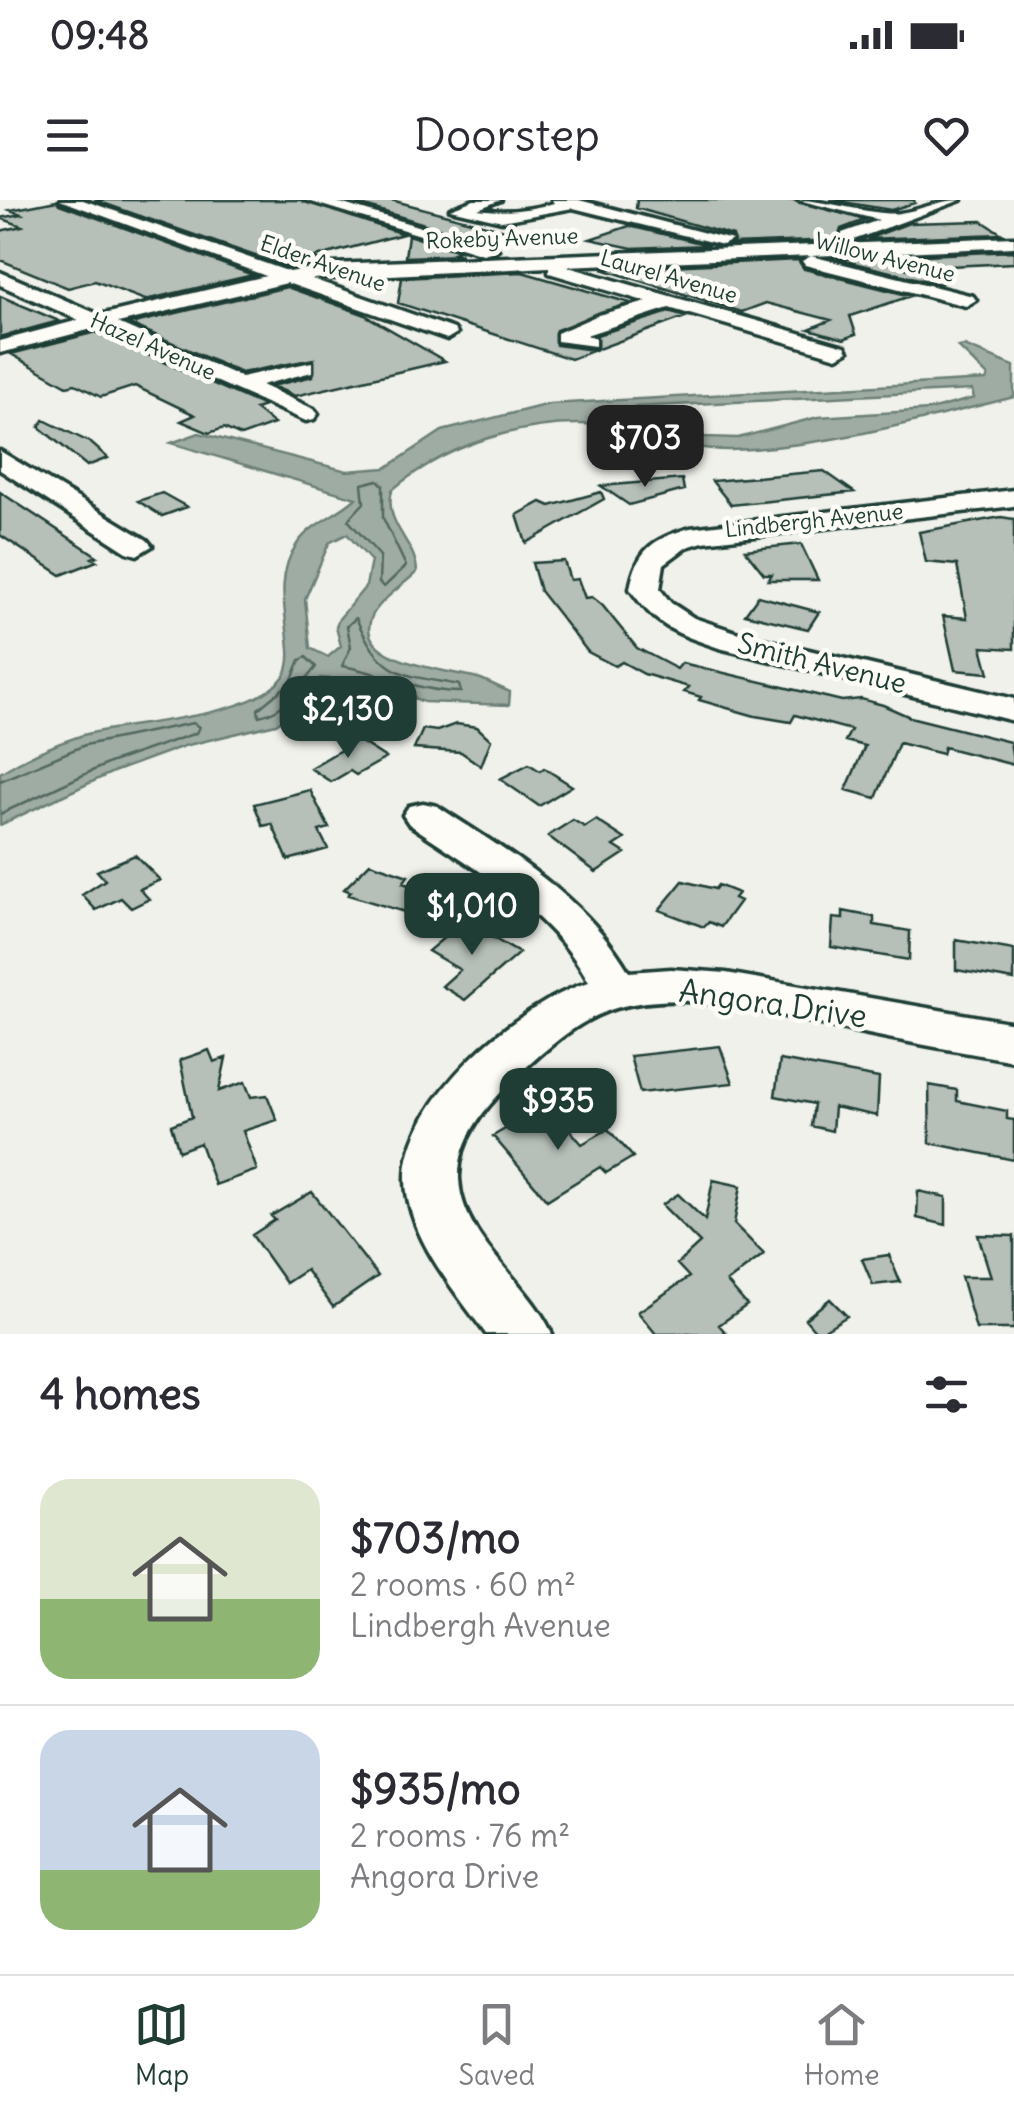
<!DOCTYPE html>
<meta charset="utf-8">
<style>
body{margin:0;font-family:Delius,sans-serif;background:#f7f7f7;color:#2b2b33;height:100vh;display:flex;flex-direction:column;font-size:38px;white-space:nowrap}
*{box-sizing:border-box;margin:0}
p{font-size:32px;color:#7c7c81}
.icon{flex:none;width:55px;height:55px;fill:none;stroke:currentColor;stroke-width:2;stroke-linecap:round;stroke-linejoin:round}
.map{position:relative;height:1134px;overflow:hidden}
.drawer{display:flex;flex-direction:column;background:#fff;flex:1}
.drawer>*{flex:none}
.price{position:absolute;translate:-50% -85px;padding:0 22px;border-radius:20px;background:#1f3d34;color:#fff;font-size:32px;line-height:65px;filter:drop-shadow(0 2px 5px #0008)}
.price::after{content:'';position:absolute;left:50%;top:60px;width:30px;height:22px;margin-left:-15px;background:inherit;clip-path:polygon(0 0,100% 0,50% 100%)}
.price.active{background:#222;color:#fff}
ul{padding:0;list-style:none}
li{display:flex;align-items:center;gap:30px;height:250px;padding:0 40px}
li+li{border-top:2px solid #e1e1e2}
li span{display:grid;place-items:center;flex:none;width:280px;height:200px;border-radius:30px;color:#555}
li>.icon{margin-inline-start:auto}
span .icon{width:120px;height:120px;fill:#fffc;stroke-width:1}
li b{font-size:42px}
h2{display:flex;justify-content:space-between;align-items:center;height:120px;padding:0 40px;font-size:42px}
.status{display:flex;justify-content:space-between;align-items:center;height:70px;padding:0 50px;background:#fff;direction:ltr}
.status svg{height:28px;fill:currentColor}
header{display:flex;justify-content:space-between;align-items:center;height:130px;padding:0 40px;background:#fff;font-size:45px;font-weight:600}
.tab-bar{display:flex;justify-content:space-around;align-items:center;height:140px;border-top:2px solid #e1e1e2;background:#fff;font-size:28px;color:#7c7c81}
.tab-bar a{display:grid;justify-items:center;gap:5px}
.tab-bar .active{color:#1f3d34}
.map>svg:first-child{display:block}
.water{fill:#9faca4;stroke:#6c8077;stroke-width:2.5;fill-rule:evenodd}
.lines{fill:none;stroke-linecap:round;stroke-linejoin:round}
.shore{stroke:#526961;stroke-width:2.5}
.building{fill:#b6bfb8;stroke:#1f3d34;stroke-width:2.5}
.minor-casing{stroke:#1f3d34;stroke-width:7}
.minor{fill:#fdfcf7;fill-rule:evenodd}
.labels{text-anchor:middle;dominant-baseline:central;stroke-width:9;stroke-linejoin:round;paint-order:stroke}
.far-street-label{font-size:22px;fill:#1f3d34;stroke:#fdfcf7}
.street-label{font-size:28px;fill:#1f3d34;stroke:#fdfcf7}
.near-street-label{font-size:32px;fill:#1f3d34;stroke:#fdfcf7}
</style>
<div class="status"><b>09:48</b><svg viewBox="0 0 49 12"><path d="M0 12V9h3v3zM5 12V6h3v6zM10 12V3h3v9zM15 12V0h3v12zM26 1h20v11H26zM47 4h2v5h-2z"/></svg></div>
<header><svg class="icon" aria-label="menu" viewBox="0 0 24 24"><path d="M4 6h16M4 12h16M4 18h16"/></svg>Doorstep<svg class="icon" aria-label="heart" viewBox="0 0 24 24"><path d="M12 20l-8-8c-3-5 5-10 8-4 3-6 11-1 8 4z"/></svg></header>
<div class="map">
<svg width="1014" height="1134" viewBox="0 0 1014 1134">
<rect width="100%" height="100%" fill="#f0f1eb"/>
<filter id="ink" filterUnits="userSpaceOnUse"><feTurbulence type="fractalNoise" baseFrequency=".01" numOctaves="2"/><feDisplacementMap in="SourceGraphic" scale="20" xChannelSelector="R" yChannelSelector="G"/><feConvolveMatrix kernelMatrix="1 2 1 2 8 2 1 2 1" color-interpolation-filters="sRGB"/></filter>
<g filter="url(#ink)">
<path class="water" d="M964,146L1014,166V197C922,220 826,247 731,250C694,251 662,236 627,229C547,213 454,238 392,290C383,325 416,341 417,372C403,385 380,400 372,416C350,464 458,471 481,479C491,483 500,488 510,492L509,505L424,502L374,482L320,478L297,509L276,524L184,546L113,572L0,625V573C24,558 55,544 83,535C133,521 254,519 284,476C302,449 265,389 297,344C312,322 338,315 356,298L171,243L199,233L347,271L386,268L442,231L549,204L986,180L988,176L958,147ZM972,190L974,198L930,210L818,217L738,238L705,237L673,225L621,216L635,207ZM347,334L371,361L366,386L339,419L336,427L341,446L328,457L310,448L305,399L329,343Z"/>
<g class="lines">
<path class="shore" d="M378,280L383,285V318L406,366L384,387L379,383L380,356L348,320L364,303L362,284Z
M356,418C382,477 399,474 459,485L461,492C419,492 384,473 342,466L351,447L347,426Z
M306,457L316,467C299,487 287,511 259,516L258,509L291,482L300,460Z
M0,581L85,545L193,523L199,527L196,533L109,563L0,614"/>
</g>
<path class="building" d="M94,0H301L403,34L312,58L324,62L290,68Z
M377,0H391L520,34L488,43L358,4Z
M637,0H794L865,20L841,29L838,40L732,44L733,36L636,8Z
M830,0H914L915,3L891,10Z
M57,1L59,4L253,75L145,100L95,81L68,88L0,60V31L22,26L0,18L21,14L10,10Z
M982,21L1002,34L867,39L909,23Z
M629,26L709,45L632,48L590,39Z
M408,35L459,51L453,53L462,55L405,57Z
M1014,51V63L905,68L948,80L940,84L837,59Z
M798,60L804,69L911,96L850,116L856,134L844,139L809,129L831,120L766,103L742,112L602,69Z
M522,72L630,103L556,130V145L594,150L597,135L669,112L685,117L571,159L398,103L402,78Z
M287,87L363,114L445,161L295,196L272,186L313,176L314,159L241,173L130,124Z
M0,96L59,121L0,137Z
M96,132L264,206L255,209L274,224L241,236L224,228L209,233L181,221L195,215L135,186L101,197L75,184L67,186L11,154Z
M44,220L91,243L108,258L87,266L39,227Z
M824,271L854,292L731,305L712,281Z
M682,279L684,290L629,305L601,286Z
M0,292L97,356L92,358L97,361L61,375L0,335Z
M601,292L604,299L526,343L517,315L541,302L550,306Z
M162,293L187,307L162,316L138,301Z
M1001,317L1014,319V449L982,447L989,473L955,470L943,416L967,418L957,365L926,362L919,332Z
M801,344L818,380H768L772,374H764L745,350Z
M564,361L570,380L578,379L585,398L592,397L602,405L637,448L677,469L682,463L842,501L861,499L883,505L910,517L1010,542L1014,565L944,547L942,554L899,543L876,598L846,590L865,546L845,541L851,530L795,515L791,522L755,516L699,500L701,497L684,492L689,487L644,474L622,462L615,466L588,452L540,391L532,363Z
M758,396L819,412L808,429L745,414Z
M456,524L477,527L491,540L481,566L461,552L414,549L423,529L437,531Z
M358,540L386,558L356,575L350,571L331,582L310,568Z
M529,564L540,571L544,568L572,586L539,606L500,579Z
M310,590L329,628L319,631L328,649L288,660L272,624L263,626L254,604Z
M573,620L585,627L596,620L625,639L614,646L625,653L596,672L548,636Z
M135,655L160,680L140,689L149,699L131,708L121,698L96,710L82,695L105,680L97,671Z
M370,663L408,676L403,683L426,691L408,713L348,695L351,692L344,689Z
M683,681L715,689L718,685L738,693L734,698L740,701L721,727L709,722L704,727L659,710Z
M843,711L874,717V725L910,731L909,760L831,747L833,718L843,719Z
M464,721L519,753L465,800L442,786L460,770L428,751Z
M956,740L1014,750V780L956,770Z
M720,846L733,883L640,893L630,856Z
M209,850L214,862L226,858L219,891L245,882L251,897L267,895L277,920L243,931L257,970L215,985L200,943L179,951L171,925L192,917L180,860Z
M780,860L879,878L877,916L834,907L832,931L811,926L814,904L775,896Z
M929,885L957,890V901L1007,911V919L1014,920V960L930,943Z
M540,909L555,926L563,922L582,944L608,929L633,957L606,973L600,967L547,1000L493,936Z
M713,980L741,986L734,1024L764,1054L727,1082L747,1105L719,1125L727,1134H656L638,1112L689,1077L677,1064L700,1043L662,1005L678,994L705,1020Z
M918,991L946,997V1025L917,1018Z
M312,992L378,1076L333,1107L306,1070L286,1083L252,1035L275,1020L271,1016Z
M978,1035L1014,1036V1129H976L961,1077H991Z
M889,1055L900,1082L873,1085L862,1059Z
M830,1099L847,1116L818,1134L805,1119Z"/>
<g class="lines">
<defs>
<path id="minor" d="M60,0H83L290,72L332,64L1014,37V47L811,56L973,96L976,100L966,106L805,65L802,61L811,56L565,66L845,146L848,151L837,157L669,108L586,135L595,138V146L557,141V133L598,115L647,102L549,73V67L312,79L454,129L457,133L447,139L287,83L118,123L241,177L312,162V172L261,185L314,209L318,214L314,219L306,221L96,128L0,153V141L79,120L0,85V72L100,115L266,76Z
M305,0H330L498,50L483,54Z
M474,0H501L478,9C504,13 529,10 554,3L552,0H579L732,40L723,45L573,8L502,21L450,9Z
M798,0C827,0 878,17 900,13C922,10 938,0 961,0L848,42L842,41V33L879,20Z
M0,251L147,340L152,346L137,355L127,352L0,270Z
M1014,290V306L703,342L687,347L664,364L660,389L671,403L694,418L742,434L1014,499V521L719,448C676,433 657,428 630,389C637,350 652,339 690,328Z
M423,603L437,606C509,653 585,696 629,772L671,769L726,773L1014,823V861C959,851 904,842 849,830C777,816 690,787 616,808C576,820 540,854 511,882C484,909 458,939 459,979C462,1041 529,1081 552,1134H486C455,1091 407,1036 406,980C405,899 518,804 589,782C551,711 474,668 409,624L403,615L409,606Z"/>
</defs>
<use href="#minor" class="minor-casing"/>
<use href="#minor" class="minor"/>
</g>
</g>
<g class="labels">
<g class="far-street-label">
<text transform="translate(502 38) rotate(-2)">Rokeby Avenue</text>
<text transform="translate(885 57) rotate(14)">Willow Avenue</text>
<text transform="translate(323 63) rotate(19)">Elder Avenue</text>
<text transform="translate(669 76) rotate(16)">Laurel Avenue</text>
<text transform="translate(153 146) rotate(24)">Hazel Avenue</text>
<text transform="translate(814 320) rotate(-6)">Lindbergh Avenue</text>
</g>
<g class="street-label">
<text transform="translate(822 463) rotate(14)">Smith Avenue</text>
</g>
<g class="near-street-label">
<text transform="translate(773 803) rotate(8)">Angora Drive</text>
</g>
</g>
</svg>
<b class="price active" style="left:645px;top:290px">$703</b>
<b class="price" style="left:348px;top:561px">$2,130</b>
<b class="price" style="left:472px;top:758px">$1,010</b>
<b class="price" style="left:558px;top:953px">$935</b>
</div>
<section class="drawer">
<h2>4 homes<svg class="icon" aria-label="filters" viewBox="0 0 24 24"><path d="M4 7h16M4 17h16"/><circle cx="9" cy="7" r="2"/><circle cx="15" cy="17" r="2"/></svg></h2>
<ul>
<li><span style="background:linear-gradient(#dfe7d0 60%,#8fb573 0)"><svg class="icon" aria-label="home" viewBox="0 0 24 24"><path d="M3 11l9-7 9 7M6 9v11h12V9"/></svg></span><div><b>$703/mo</b><p>2 rooms · 60 m²</p><p>Lindbergh Avenue</p></div></li>
<li><span style="background:linear-gradient(#c9d6e8 70%,#8fb573 0)"><svg class="icon" aria-label="home" viewBox="0 0 24 24"><path d="M3 11l9-7 9 7M6 9v11h12V9"/></svg></span><div><b>$935/mo</b><p>2 rooms · 76 m²</p><p>Angora Drive</p></div></li>
</ul>
</section>
<nav class="tab-bar">
<a class="active"><svg class="icon" aria-label="map" viewBox="0 0 24 24"><path d="M3 6l6-2 6 2 6-2v14l-6 2-6-2-6 2zM9 4v14M15 6v14"/></svg>Map</a>
<a><svg class="icon" aria-label="saved" viewBox="0 0 24 24"><path d="M7 4h10v16l-5-4-5 4z"/></svg>Saved</a>
<a><svg class="icon" aria-label="home" viewBox="0 0 24 24"><path d="M3 11l9-7 9 7M6 9v11h12V9"/></svg>Home</a>
</nav>
